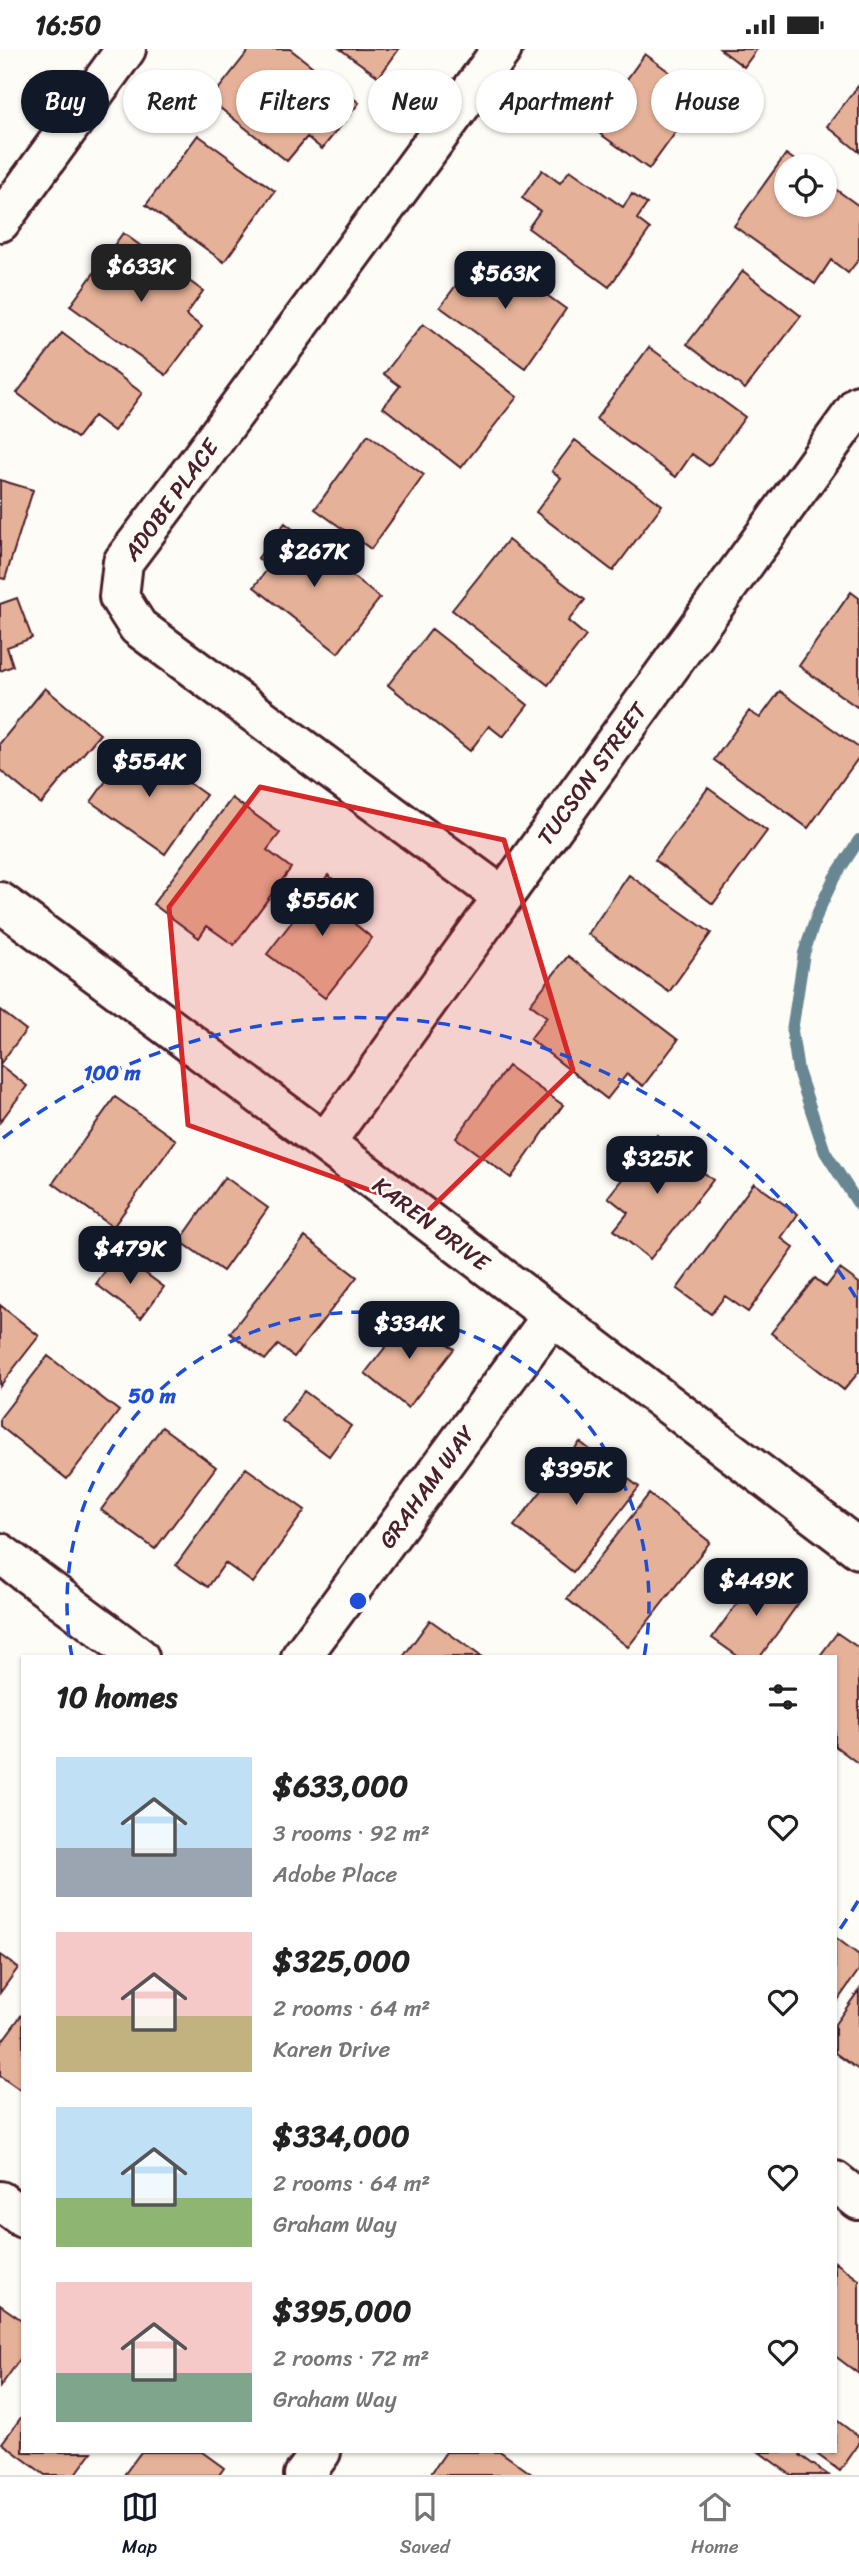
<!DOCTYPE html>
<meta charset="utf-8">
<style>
body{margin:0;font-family:Sriracha,sans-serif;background:#f2f2f2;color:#222;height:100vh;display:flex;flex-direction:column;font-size:26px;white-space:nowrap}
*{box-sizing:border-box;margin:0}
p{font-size:23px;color:#767676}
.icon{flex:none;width:38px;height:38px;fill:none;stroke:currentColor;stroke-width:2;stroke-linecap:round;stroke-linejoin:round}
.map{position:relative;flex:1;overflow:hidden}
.drawer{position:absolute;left:21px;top:1606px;width:816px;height:798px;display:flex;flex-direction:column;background:#fff;border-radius:0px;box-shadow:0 2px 5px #0004}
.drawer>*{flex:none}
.hud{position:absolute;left:21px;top:21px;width:817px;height:63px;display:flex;gap:14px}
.controls{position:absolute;left:774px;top:105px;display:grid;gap:14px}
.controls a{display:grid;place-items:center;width:63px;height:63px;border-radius:50%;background:#fff;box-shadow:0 2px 5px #0004;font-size:35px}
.price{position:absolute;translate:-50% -60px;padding:0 16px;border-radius:14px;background:#111827;color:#fff;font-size:23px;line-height:46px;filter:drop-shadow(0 2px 4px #0008)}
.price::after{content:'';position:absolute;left:50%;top:42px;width:21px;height:16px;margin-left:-10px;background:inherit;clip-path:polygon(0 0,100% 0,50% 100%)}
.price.current{background:#222;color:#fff}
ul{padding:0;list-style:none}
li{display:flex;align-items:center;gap:21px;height:175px;padding:0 35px}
li span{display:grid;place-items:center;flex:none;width:196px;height:140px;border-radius:0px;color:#555}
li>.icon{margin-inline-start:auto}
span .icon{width:84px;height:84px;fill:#fffc;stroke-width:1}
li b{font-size:30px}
h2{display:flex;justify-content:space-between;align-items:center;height:84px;padding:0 35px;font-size:30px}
.tag{padding:0 24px;border-radius:32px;background:#fff;box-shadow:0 2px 5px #0004;font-size:24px;line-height:63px}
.tag.current{background:#111827;color:#fff}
.status{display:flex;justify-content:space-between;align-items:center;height:49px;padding:0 35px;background:#fff;direction:ltr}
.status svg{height:19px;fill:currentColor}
.tab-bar{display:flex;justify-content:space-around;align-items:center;height:98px;border-top:2px solid #e0e0e0;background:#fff;font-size:19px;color:#767676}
.tab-bar a{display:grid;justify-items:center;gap:4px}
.tab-bar .current{color:#111827}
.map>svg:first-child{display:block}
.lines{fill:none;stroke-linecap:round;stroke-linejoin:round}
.stream{stroke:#688792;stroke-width:12}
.building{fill:#e5b198;stroke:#4a1f2b;stroke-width:2}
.minor-casing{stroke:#4a1f2b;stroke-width:44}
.tertiary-casing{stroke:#4a1f2b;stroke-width:44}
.minor{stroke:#fdfcf7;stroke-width:38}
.tertiary{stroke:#fdfcf7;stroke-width:38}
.marked{fill:#d62828;fill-opacity:0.2;stroke:#d62828;stroke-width:5;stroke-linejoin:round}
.ring{fill:none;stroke:#1d4ed8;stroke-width:3.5;stroke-dasharray:12 9}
.labels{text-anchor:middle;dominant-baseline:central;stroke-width:5;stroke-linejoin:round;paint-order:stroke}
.street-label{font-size:23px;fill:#4a1f2b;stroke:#fdfcf7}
.centre{fill:#1d4ed8;stroke:#fdfcf7;stroke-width:3.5}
.ring-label{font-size:21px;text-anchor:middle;font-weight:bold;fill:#1d4ed8;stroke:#fdfcf7;stroke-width:5;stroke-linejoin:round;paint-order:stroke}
</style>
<div class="status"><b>16:50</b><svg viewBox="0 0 49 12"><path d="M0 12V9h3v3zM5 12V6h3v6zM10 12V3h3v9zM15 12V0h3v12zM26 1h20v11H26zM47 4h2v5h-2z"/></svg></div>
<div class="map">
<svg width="859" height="2426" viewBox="0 0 859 2426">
<rect width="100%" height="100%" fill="#fdfcf7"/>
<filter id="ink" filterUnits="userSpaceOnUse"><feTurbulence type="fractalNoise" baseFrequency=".0143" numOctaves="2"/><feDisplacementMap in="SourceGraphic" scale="14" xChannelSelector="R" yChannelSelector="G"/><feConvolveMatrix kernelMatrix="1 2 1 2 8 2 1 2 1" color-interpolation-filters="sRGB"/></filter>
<g filter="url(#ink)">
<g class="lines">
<path class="stream" d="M859,791L834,829L818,863L804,904L792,982L798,1022L825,1103L859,1156"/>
</g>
<path class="building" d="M250,0H290L359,54L322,100L307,88L287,112L210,51Z
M340,0H399L379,28Z
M720,0H757L744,18Z
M645,5L702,47L649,120L592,79Z
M859,36V103L827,77Z
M198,86L275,142L224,213L146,156Z
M786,105L803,117H786V156H824V132L859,157V210L848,224L831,211L815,235L734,177Z
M542,121L560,134L570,121L623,158L632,145L647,155L637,170L650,180L609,238L528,179L540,162L522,149Z
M123,184L203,242L186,266L202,278L166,326L70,257Z
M501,213L566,260L525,319L440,258L470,217L489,230Z
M743,222L801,267L745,340L687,295Z
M423,275L517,348L461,419L383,358L400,337L384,325Z
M62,284L142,344L114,382L94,367L77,389L17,344Z
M649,298L745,368L709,417L692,405L676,428L596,370Z
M368,386L424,426L371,500L315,460Z
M575,391L662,456L613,522L536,463L561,429L552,422Z
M0,431L33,441L5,530L0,529Z
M285,474L380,549L338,604L254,538L269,518L258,509Z
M508,491L585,551L568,572L586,587L548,636L452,561Z
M851,543L859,549V655L857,658L799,617Z
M17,549L32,589L7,598L13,617L0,622V555Z
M432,580L528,656L503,688L489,677L470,702L388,636Z
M45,639L100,685L41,755L0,721V694Z
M780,642L859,699V708L808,779L714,711L749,662L760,669Z
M133,694L206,746L165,805L91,753Z
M708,739L767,782L713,855L655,811Z
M232,749L280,784L267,801L291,819L234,896L207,877L199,889L153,855Z
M328,826L362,853L349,870L372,889L325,949L267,905Z
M629,826L711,884L669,943L588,885Z
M568,907L678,991L643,1037L627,1025L607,1050L530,990L547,968L530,955Z
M0,961L26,981L0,1015Z
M0,1016L27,1037L0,1073Z
M508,1017L563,1056L511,1129L456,1089Z
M115,1048L176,1091L113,1178L53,1134Z
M657,1086L713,1131L650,1210L614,1181L628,1164L608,1148Z
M225,1128L268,1159L223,1222L180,1192Z
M754,1134L798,1165L781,1189L794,1199L748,1263L725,1247L711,1265L677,1240Z
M305,1188L357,1228L294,1308L278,1296L265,1311L230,1284Z
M118,1204L164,1238L141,1269L96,1235Z
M840,1220L859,1234V1323L844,1341L771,1284L815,1229L826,1238Z
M0,1256L39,1287L0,1337Z
M411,1266L454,1300L408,1359L365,1324Z
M48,1307L119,1362L67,1430L0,1377V1369Z
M304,1342L351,1377L329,1407L282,1372Z
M162,1378L216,1418L155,1500L101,1461Z
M580,1393L639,1438L573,1523L514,1477Z
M246,1419L305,1461L253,1534L225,1514L208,1538L176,1516Z
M649,1445L710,1493L628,1598L567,1550Z
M760,1523L800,1552L760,1608H739L712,1589Z
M430,1571L482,1608H403Z
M837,1584L859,1599V1715L835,1697V1608H819Z
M835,1888L859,1906V1921L835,1955Z
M0,1906L18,1919L0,1944Z
M859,1941V2021L835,2004V1975Z
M23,1964V2043L0,2027V1995Z
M835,2213L859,2231V2325L835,2307Z
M0,2256L23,2272V2306L0,2338Z
M23,2366V2403H92L75,2426H45L2,2394Z
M835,2370L859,2388V2395L840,2422L814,2403H835Z
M141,2403H202L224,2419L219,2426H124Z
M446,2403H501L533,2426H430Z
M759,2403H802L800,2406L828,2426H791Z"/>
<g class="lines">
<defs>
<path id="minor" d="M502,0L199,412L123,513L119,548L138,578L503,848
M0,853L325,1094L859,1500
M325,1094L859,356
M0,1504L139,1608
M301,1608L552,1267
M835,2132L859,2151
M0,2152L23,2169
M304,2426L321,2403"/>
<path id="tertiary" d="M0,173L126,0"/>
</defs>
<use href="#minor" class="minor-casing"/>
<use href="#tertiary" class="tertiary-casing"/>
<use href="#minor" class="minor"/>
<use href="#tertiary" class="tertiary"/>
</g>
</g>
<path class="marked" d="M260,738L504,791L573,1021L428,1162L188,1076L169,858Z"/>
<g class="ring">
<path d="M72 1608A291 291 0 1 1 644 1608"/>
<path d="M858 1852A583 583 0 0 1 836 1886M3 1089A583 583 0 0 1 858 1252"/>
</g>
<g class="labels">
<g class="street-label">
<text transform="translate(171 451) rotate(-54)">ADOBE PLACE</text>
<text transform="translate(592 725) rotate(-54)">TUCSON STREET</text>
<text transform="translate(431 1175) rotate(37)">KAREN DRIVE</text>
<text transform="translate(427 1438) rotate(-54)">GRAHAM WAY</text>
</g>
</g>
<circle cx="358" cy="1552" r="10" class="centre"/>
<g class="ring-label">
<text x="112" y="1031">100 m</text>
<text x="152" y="1354">50 m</text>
</g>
</svg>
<div class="controls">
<a><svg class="icon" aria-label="locate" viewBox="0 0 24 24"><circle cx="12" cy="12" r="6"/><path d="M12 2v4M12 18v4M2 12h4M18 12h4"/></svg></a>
</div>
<b class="price current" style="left:141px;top:255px">$633K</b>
<b class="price" style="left:505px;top:262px">$563K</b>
<b class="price" style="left:314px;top:540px">$267K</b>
<b class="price" style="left:149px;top:750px">$554K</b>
<b class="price" style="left:322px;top:889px">$556K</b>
<b class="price" style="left:657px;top:1147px">$325K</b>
<b class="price" style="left:130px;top:1237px">$479K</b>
<b class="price" style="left:409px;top:1312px">$334K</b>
<b class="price" style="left:576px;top:1458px">$395K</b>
<b class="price" style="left:756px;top:1569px">$449K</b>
<div class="hud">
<a class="tag current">Buy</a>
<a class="tag">Rent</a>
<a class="tag">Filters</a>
<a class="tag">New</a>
<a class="tag">Apartment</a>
<a class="tag">House</a>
</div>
<section class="drawer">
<h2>10 homes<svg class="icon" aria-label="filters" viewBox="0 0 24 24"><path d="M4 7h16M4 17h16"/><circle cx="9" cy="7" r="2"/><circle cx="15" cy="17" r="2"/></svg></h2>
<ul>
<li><span style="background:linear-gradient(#bfe0f5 65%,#9aa5b1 0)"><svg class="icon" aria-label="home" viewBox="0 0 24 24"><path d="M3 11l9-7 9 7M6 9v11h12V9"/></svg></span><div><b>$633,000</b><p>3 rooms · 92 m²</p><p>Adobe Place</p></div><svg class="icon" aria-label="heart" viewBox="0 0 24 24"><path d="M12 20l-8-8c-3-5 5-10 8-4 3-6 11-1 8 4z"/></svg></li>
<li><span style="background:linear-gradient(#f6c9c9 60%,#c2b280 0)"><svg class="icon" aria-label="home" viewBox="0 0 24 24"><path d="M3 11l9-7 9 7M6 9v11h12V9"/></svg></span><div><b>$325,000</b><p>2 rooms · 64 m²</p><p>Karen Drive</p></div><svg class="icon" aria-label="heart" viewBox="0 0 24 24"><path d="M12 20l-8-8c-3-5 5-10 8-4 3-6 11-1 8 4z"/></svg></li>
<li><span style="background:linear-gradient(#bfe0f5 65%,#8fb573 0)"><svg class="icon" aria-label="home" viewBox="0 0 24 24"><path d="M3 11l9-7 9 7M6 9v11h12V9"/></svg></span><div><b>$334,000</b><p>2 rooms · 64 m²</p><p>Graham Way</p></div><svg class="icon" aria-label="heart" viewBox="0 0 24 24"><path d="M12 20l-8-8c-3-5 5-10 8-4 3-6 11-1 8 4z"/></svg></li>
<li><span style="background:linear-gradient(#f6c9c9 65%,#7fa58c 0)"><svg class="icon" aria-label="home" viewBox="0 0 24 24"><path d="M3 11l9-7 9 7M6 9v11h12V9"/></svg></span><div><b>$395,000</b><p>2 rooms · 72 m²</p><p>Graham Way</p></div><svg class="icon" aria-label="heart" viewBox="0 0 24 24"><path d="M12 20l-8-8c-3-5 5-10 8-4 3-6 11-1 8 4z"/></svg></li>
</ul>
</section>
</div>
<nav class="tab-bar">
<a class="current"><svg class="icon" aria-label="map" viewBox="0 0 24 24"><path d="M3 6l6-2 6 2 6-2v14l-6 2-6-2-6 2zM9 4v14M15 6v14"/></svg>Map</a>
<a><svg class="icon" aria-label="saved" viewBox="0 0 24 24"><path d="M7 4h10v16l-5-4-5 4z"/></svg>Saved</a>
<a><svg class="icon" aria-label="home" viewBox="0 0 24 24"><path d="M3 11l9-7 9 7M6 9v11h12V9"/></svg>Home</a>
</nav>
